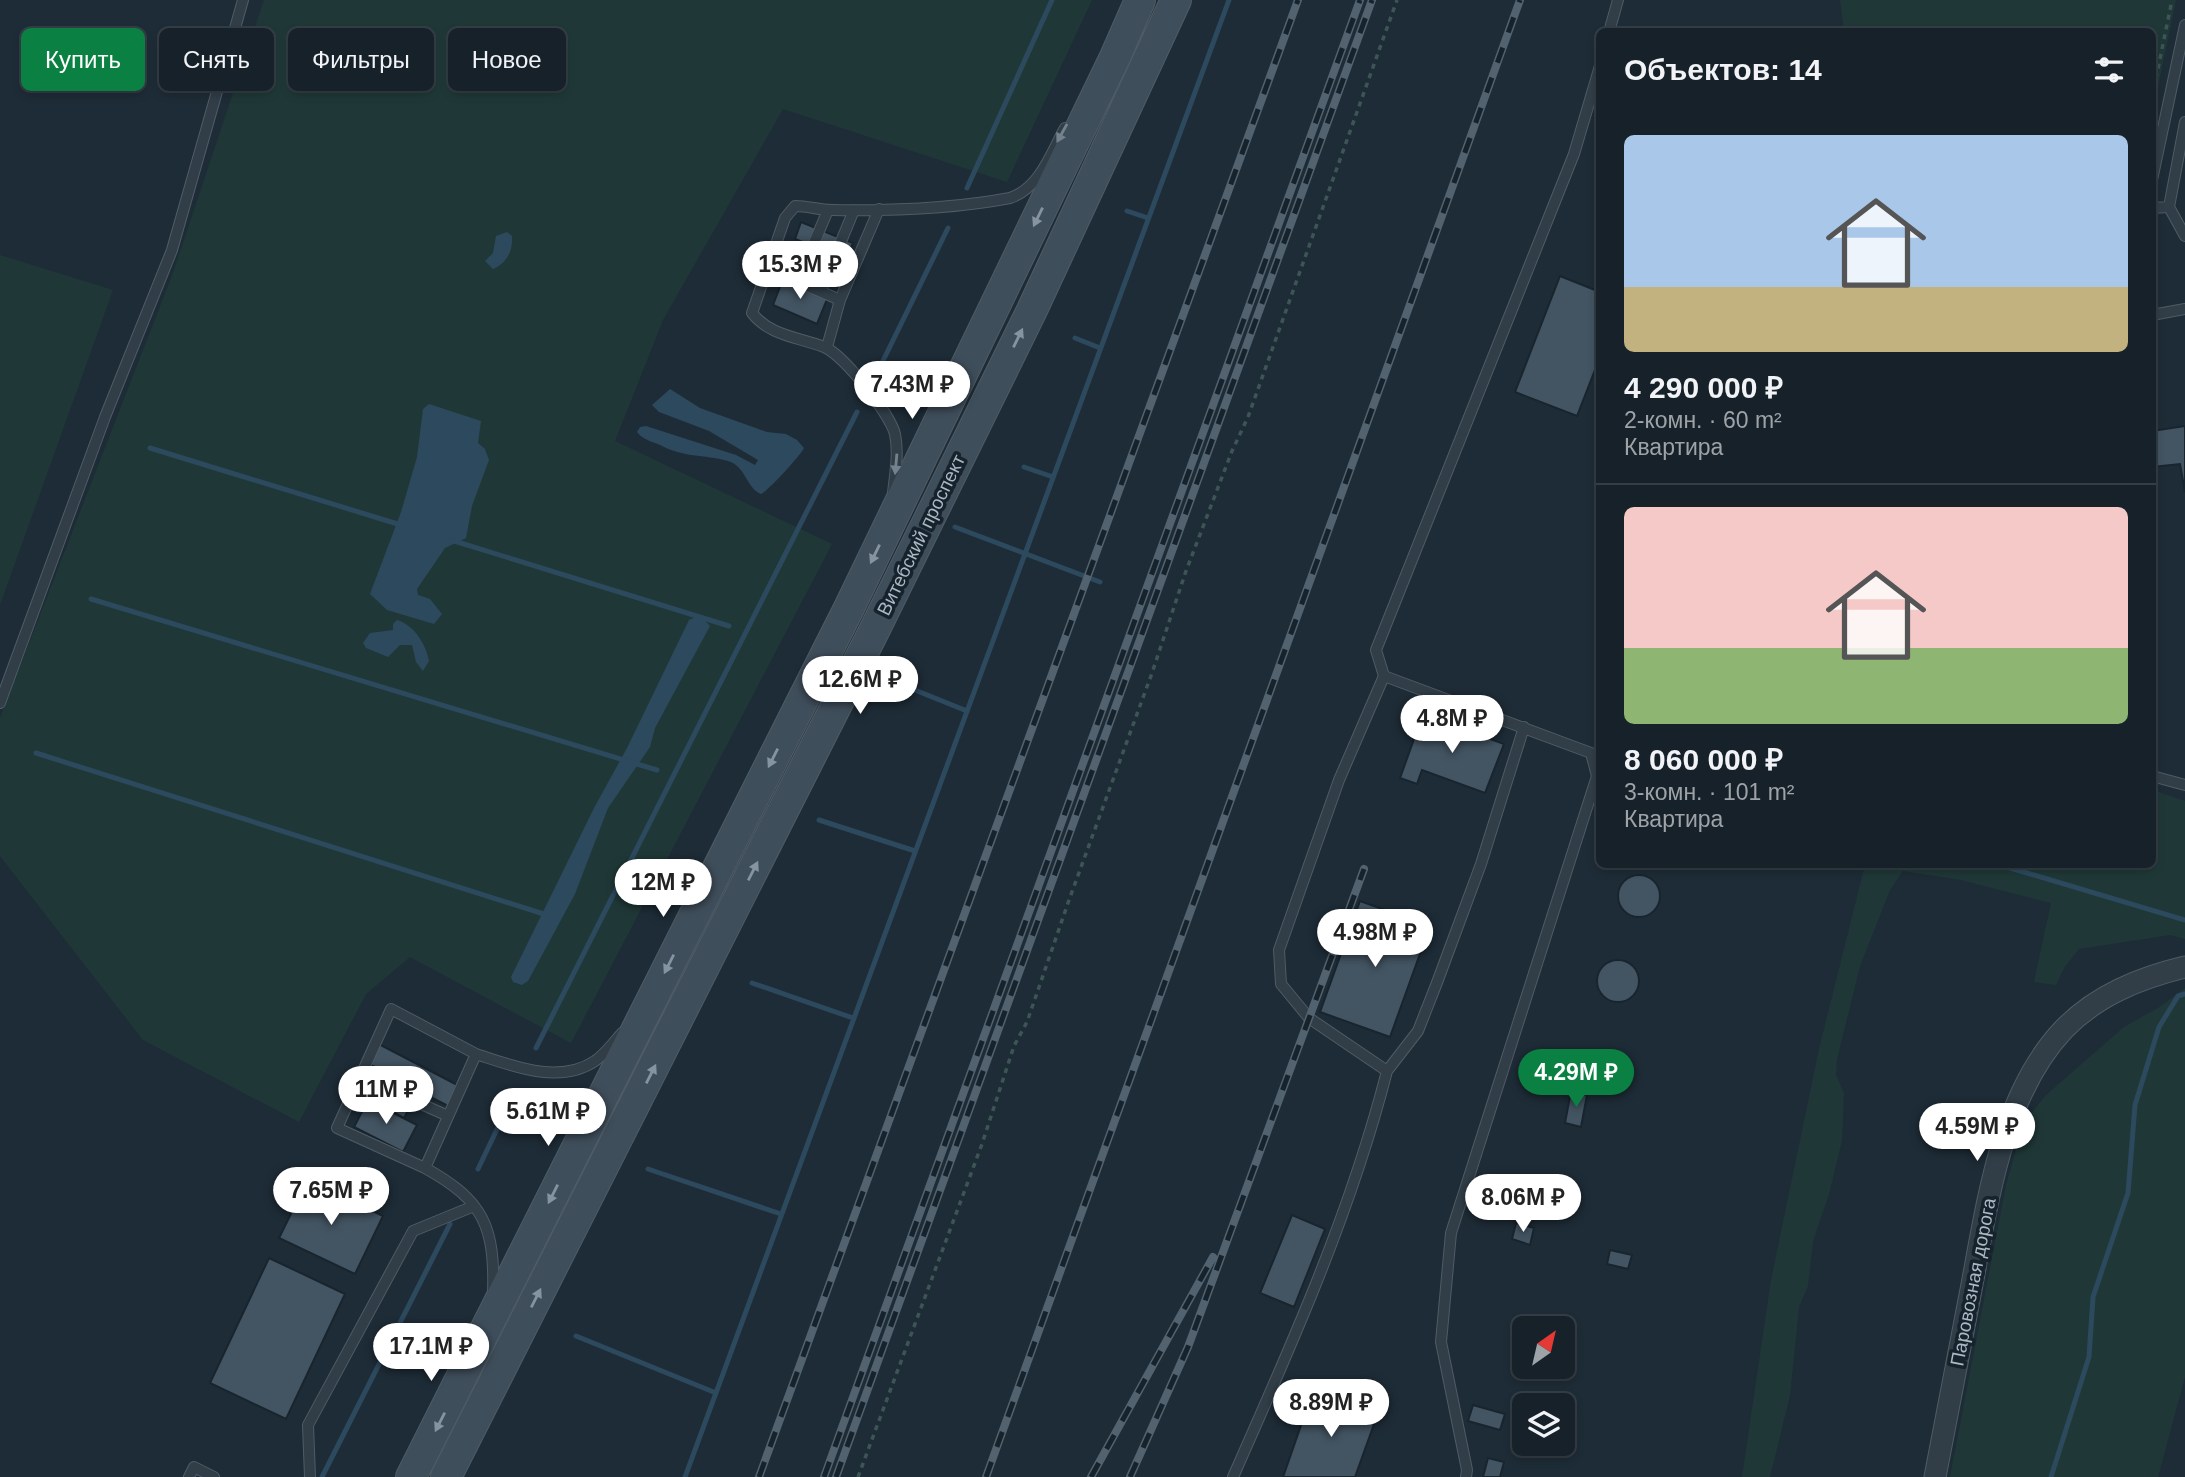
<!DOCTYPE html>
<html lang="ru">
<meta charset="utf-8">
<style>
body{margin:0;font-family:Helvetica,sans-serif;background:#232e35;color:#f1f3f6;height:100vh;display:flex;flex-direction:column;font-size:26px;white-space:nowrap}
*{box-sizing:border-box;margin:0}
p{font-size:23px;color:#9ea3a8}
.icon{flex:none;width:38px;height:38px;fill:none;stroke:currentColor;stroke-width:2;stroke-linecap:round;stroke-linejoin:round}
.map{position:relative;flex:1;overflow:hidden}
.drawer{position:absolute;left:1596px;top:28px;width:560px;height:840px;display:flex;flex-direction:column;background:#162129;border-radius:10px;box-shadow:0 4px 10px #0003,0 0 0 2px #353e46}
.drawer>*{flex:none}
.guide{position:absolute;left:21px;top:28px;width:665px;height:63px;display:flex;gap:14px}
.needle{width:46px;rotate:34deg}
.fabs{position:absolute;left:1512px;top:1316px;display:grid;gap:14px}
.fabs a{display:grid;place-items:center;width:63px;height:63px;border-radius:10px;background:#162129;box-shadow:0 4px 10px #0003,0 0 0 2px #353e46;font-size:35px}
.price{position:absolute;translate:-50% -60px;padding:0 16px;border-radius:24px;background:#fff;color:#222;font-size:23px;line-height:46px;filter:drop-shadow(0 2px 4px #0008)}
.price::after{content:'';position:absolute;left:50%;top:42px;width:21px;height:16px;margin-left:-10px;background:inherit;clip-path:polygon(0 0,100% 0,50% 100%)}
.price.on{background:#0b8043;color:#fff}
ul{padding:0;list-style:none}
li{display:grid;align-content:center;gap:14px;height:371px;padding:0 28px}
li+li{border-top:2px solid #353e46}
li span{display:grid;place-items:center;height:217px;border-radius:10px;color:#555}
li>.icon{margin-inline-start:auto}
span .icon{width:126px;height:126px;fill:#fffc;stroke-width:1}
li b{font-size:30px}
h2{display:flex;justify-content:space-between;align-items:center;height:84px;padding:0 28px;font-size:30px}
.chip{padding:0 24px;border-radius:10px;background:#162129;box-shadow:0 4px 10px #0003,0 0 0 2px #353e46;font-size:24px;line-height:63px}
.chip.on{background:#0b8043;color:#fff}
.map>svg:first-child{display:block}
.green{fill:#1f3837}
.water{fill:#2d495e}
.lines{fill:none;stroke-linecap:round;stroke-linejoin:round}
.stream{stroke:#2d495e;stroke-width:5}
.building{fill:#435462;stroke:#19252e;stroke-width:2}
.service-casing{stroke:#4f5c66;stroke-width:12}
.minor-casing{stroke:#4f5c66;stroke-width:23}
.secondary-casing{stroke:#4f5c66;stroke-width:32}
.path{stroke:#3d5554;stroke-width:3.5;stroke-dasharray:5 5;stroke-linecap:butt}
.service{stroke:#313e48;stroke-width:10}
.minor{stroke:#313e48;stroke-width:21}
.secondary{stroke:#3f4e5b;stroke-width:30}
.rail-casing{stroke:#52636f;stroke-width:8}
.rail{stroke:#17232c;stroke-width:5;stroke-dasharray:16;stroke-linecap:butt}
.oneway{fill:#74828d}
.oneway2{fill:#8594a0}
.labels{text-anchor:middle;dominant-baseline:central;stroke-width:7;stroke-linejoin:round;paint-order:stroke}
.street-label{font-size:19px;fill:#abb9c5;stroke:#17232c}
</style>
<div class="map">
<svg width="2185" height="1477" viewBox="0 0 2185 1477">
<rect width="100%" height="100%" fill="#1e2c37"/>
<path class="green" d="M264,0H1092L1007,182L783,109L663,320L615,441L832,544L571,1043L410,957L366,994L299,1122L143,1040L0,856V718L173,273Z
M1840,0H2176L2153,112L2152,32L1844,31Z
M0,255L113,290L0,605Z
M2153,790L2185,801V939L2170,935L2079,949L2064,968L2056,985L2034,982L2051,903L1961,880L1903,871L1890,890L1860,966L1837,1059L1836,1075L1844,1093L1842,1140L1829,1194L1813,1241L1808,1286L1799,1307L1790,1395L1770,1477H1742L1771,1280L1819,1049L1865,865L2152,864Z
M2185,988V1377L2158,1477H1950L2006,1185L2024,1122L2046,1095L2124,1027L2158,1008Z"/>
<path class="water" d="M507,232L512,236C513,251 507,263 493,269L485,261L493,253L496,236Z
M670,389L700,408L767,432L786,434L797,440L804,448C801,455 767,492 761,494C746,488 746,466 728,461C702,454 685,458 660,445C651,441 643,440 637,432L640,427L646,426L736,455L755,465L758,460L709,431L659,412L652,405Z
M429,404L481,421L478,443L485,449L489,460L472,506L466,538L445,548L417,589L418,595L430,599L442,614L434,624L387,610L370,594L401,512L417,457L423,409Z
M700,615L710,626L655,728L650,747L608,808L575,894L528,981L522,985L513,982L511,977L594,808L627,748L689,620Z
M397,620C414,625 426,644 429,661L423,671L416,662L412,645H400L388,657L366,648L363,643L370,633L393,630V624Z"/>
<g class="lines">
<path class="stream" d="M967,188L1052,0
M1127,211L1148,218
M1075,338L1100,348
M878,371L948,228
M150,448L401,525
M1024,467L1053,477
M955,527L1100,582
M451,540L729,626
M91,599L657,770
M890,680L967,711
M36,753L547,915
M819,820L915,851
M1997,864L2185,920
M752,983L853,1018
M536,1048L857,412
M478,1169L511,1100
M648,1169L781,1214
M576,1336L716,1393
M322,1477L450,1224
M685,1477L1229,0
M2051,1477L2089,1357L2093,1297L2128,1193L2135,1105L2159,1027L2178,996L2185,994"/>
</g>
<path class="building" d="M801,222L853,243L846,260L829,253L816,286L800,280L813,246L795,239Z
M1560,276L1600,292V357L1577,416L1515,392Z
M783,279L828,297L817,324L773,305Z
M2185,426V492L2180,464L2152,467V431Z
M1423,714L1504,744L1485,793L1422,770L1417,784L1400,778Z
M1618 896a21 21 0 1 1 42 0a21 21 0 1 1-42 0Z
M1360,901L1430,926L1390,1037L1320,1012Z
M1597 981a21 21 0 1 1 42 0a21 21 0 1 1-42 0Z
M375,1042L465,1089L454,1109L419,1091L404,1118L389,1110L404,1082L365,1062Z
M1571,1091L1587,1095L1581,1127L1565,1123Z
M368,1100L417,1125L403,1152L354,1127Z
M308,1179L383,1216L355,1274L279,1238Z
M1292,1215L1325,1229L1294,1307L1260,1293Z
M1516,1223L1534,1228L1530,1245L1512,1239Z
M1610,1250L1632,1255L1628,1269L1607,1264Z
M269,1258L345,1294L286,1419L210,1383Z
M1313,1391L1378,1413L1355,1477H1283Z
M1473,1405L1505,1414L1500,1430L1468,1421Z
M1488,1458L1504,1462L1500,1477H1483Z"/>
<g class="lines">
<defs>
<path id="service" d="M1609,32L1618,0
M2152,180L2185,25
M2169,207L2185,122
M2152,208L2169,207L2185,236
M766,268L840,300
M798,281L828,210
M821,290L854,210
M2152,315L2185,309
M827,347L840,300L879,209
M893,493C895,474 899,453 895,434C890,414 843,354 824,347C798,337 770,336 752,313L785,218L795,206C808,206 819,210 832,210C890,211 952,209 1010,198C1040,188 1051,153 1065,128
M0,703L105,417L172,250L243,0
M2152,776L2185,785
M391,1009L476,1054L425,1168L337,1128Z
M476,1054C513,1066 559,1085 595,1061C605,1054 614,1042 622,1033
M1387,1071L1418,1031L1438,980L1481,864L1524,727
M361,1077L448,1116
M425,1168C485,1201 495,1228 493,1294
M189,1477L194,1467L214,1477
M310,1477L308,1425L413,1231L474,1206
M1233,1477C1292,1344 1351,1212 1387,1071L1309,1018L1281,984L1279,950L1339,780L1384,676
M1466,1477L1467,1470L1441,1342L1451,1233L1597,776L1591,753L1384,676L1376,650L1574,154L1600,66"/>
<path id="minor" d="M1935,1477C1947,1416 1958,1356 1970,1295C1987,1207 2000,1096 2064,1029C2097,995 2140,978 2185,967"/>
<path id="secondary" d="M411,1477L849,608L1115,57L1140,0
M446,1477L874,631L1032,310L1176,0"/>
</defs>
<use href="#service" class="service-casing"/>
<use href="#minor" class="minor-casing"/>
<use href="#secondary" class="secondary-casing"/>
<path class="path" d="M2152,98L2172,0
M858,1477L982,1144L1014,1046L1027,1022L1069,900L1152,673L1186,571L1232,451L1248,417L1397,0"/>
<use href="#service" class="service"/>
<use href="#minor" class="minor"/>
<use href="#secondary" class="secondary"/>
<defs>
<path id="rail" d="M759,1477L1298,0
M824,1477L1360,0
M836,1477L1372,0
M986,1477L1520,0
M1091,1477L1213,1257
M1130,1477L1188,1347L1364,869"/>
</defs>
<use href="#rail" class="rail-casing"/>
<use href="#rail" class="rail"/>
</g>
<defs><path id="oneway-solid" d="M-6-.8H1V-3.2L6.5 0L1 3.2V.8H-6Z" transform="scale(1.75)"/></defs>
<g class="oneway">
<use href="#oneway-solid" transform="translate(1062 133) rotate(119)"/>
<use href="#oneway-solid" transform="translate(896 464) rotate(95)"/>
</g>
<g class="oneway2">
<use href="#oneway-solid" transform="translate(1038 217) rotate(116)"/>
<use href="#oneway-solid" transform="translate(1018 338) rotate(-64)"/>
<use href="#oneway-solid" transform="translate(875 554) rotate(116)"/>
<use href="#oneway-solid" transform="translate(773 758) rotate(117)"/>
<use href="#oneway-solid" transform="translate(753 871) rotate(-63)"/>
<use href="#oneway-solid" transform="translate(669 964) rotate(117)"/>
<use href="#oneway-solid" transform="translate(651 1074) rotate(-63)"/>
<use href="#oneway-solid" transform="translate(553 1194) rotate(117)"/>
<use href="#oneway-solid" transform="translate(536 1298) rotate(-63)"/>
<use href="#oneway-solid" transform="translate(440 1422) rotate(117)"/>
</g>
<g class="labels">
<g class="street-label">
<text transform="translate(921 535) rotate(-64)">Витебский проспект</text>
<text transform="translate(1973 1282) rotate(-79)">Паровозная дорога</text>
</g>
</g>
</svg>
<div class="fabs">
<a><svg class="needle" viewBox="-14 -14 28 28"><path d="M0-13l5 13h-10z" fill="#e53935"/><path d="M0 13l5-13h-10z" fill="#9ea3a8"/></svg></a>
<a><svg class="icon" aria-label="layers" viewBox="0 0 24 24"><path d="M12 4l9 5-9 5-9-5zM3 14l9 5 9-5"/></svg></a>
</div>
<b class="price" style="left:800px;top:301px">15.3M ₽</b>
<b class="price" style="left:912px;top:421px">7.43M ₽</b>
<b class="price" style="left:860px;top:716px">12.6M ₽</b>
<b class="price" style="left:1452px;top:755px">4.8M ₽</b>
<b class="price" style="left:663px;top:919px">12M ₽</b>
<b class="price" style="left:1375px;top:969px">4.98M ₽</b>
<b class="price on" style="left:1576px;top:1109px">4.29M ₽</b>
<b class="price" style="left:386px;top:1126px">11M ₽</b>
<b class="price" style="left:548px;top:1148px">5.61M ₽</b>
<b class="price" style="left:1977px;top:1163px">4.59M ₽</b>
<b class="price" style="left:331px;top:1227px">7.65M ₽</b>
<b class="price" style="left:1523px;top:1234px">8.06M ₽</b>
<b class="price" style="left:431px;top:1383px">17.1M ₽</b>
<b class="price" style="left:1331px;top:1439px">8.89M ₽</b>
<div class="guide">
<a class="chip on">Купить</a>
<a class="chip">Снять</a>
<a class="chip">Фильтры</a>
<a class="chip">Новое</a>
</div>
<section class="drawer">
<h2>Объектов: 14<svg class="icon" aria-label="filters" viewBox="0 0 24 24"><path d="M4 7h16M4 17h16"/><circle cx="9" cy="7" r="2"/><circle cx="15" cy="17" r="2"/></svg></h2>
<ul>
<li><span style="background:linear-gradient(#a9c7e8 70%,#c2b280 0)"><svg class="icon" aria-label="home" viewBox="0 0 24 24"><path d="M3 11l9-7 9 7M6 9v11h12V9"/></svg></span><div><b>4 290 000 ₽</b><p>2-комн. · 60 m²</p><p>Квартира</p></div></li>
<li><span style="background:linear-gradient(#f6c9c9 65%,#8fb573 0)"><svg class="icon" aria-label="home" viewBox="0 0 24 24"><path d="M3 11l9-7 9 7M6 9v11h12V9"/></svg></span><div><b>8 060 000 ₽</b><p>3-комн. · 101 m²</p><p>Квартира</p></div></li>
</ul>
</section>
</div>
